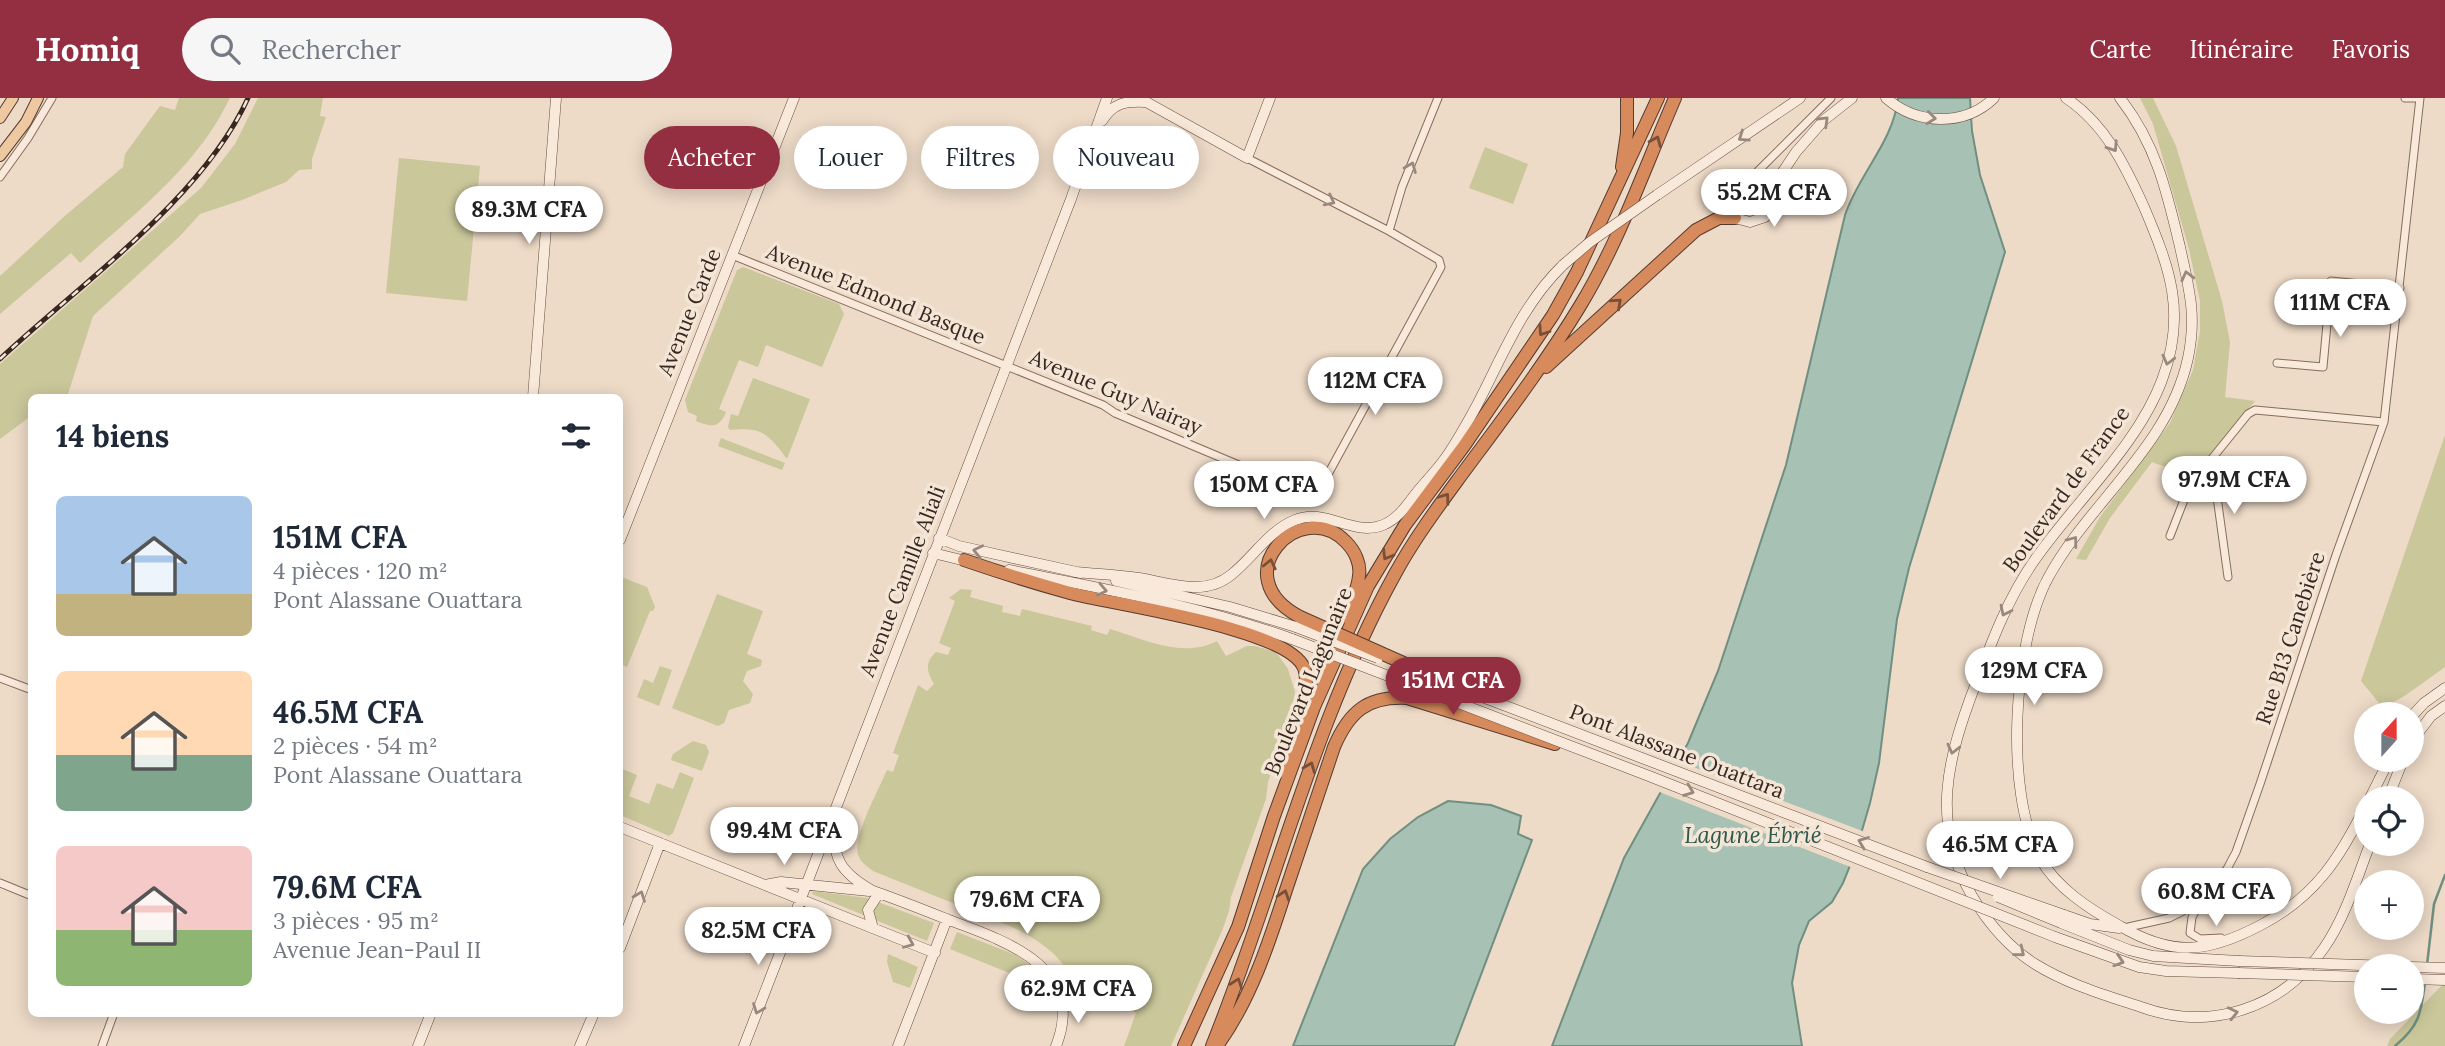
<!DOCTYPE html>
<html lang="fr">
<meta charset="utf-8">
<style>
body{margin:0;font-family:Lora,serif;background:#f6f6f7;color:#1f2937;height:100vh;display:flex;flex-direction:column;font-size:26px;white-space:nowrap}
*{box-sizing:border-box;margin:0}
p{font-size:23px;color:#747a83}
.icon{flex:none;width:38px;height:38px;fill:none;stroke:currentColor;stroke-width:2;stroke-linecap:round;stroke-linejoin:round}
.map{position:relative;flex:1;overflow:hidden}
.details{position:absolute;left:28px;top:296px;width:595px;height:623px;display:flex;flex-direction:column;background:#fff;border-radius:10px;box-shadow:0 4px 18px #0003}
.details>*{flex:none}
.top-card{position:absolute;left:644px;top:28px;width:665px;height:63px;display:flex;gap:14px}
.needle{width:46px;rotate:21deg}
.buttons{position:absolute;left:2354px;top:604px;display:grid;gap:14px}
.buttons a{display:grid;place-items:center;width:70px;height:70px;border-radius:50%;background:#fff;box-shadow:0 4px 18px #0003;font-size:35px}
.price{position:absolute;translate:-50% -60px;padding:0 16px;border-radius:24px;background:#fff;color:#222;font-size:23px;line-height:46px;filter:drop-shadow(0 2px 4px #0008)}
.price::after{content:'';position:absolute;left:50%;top:42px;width:21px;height:16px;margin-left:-10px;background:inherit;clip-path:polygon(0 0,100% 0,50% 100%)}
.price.active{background:#942f42;color:#fff}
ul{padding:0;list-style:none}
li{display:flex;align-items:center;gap:21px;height:175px;padding:0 28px}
li span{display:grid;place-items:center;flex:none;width:196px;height:140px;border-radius:10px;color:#555}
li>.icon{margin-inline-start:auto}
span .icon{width:84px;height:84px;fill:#fffc;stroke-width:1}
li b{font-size:30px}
h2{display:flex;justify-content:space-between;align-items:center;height:84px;padding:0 28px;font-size:30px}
.pill{padding:0 24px;border-radius:32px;background:#fff;box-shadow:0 4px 18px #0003;font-size:24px;line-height:63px}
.pill.active{background:#942f42;color:#fff}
header{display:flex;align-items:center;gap:42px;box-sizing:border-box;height:98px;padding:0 35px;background:#942f42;color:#fff}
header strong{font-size:33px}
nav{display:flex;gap:38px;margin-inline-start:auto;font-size:24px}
.search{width:490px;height:63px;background:#f6f6f7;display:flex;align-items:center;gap:18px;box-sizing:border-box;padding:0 24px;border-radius:38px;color:#747a83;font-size:26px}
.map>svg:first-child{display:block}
.green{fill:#cac79b}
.water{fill:#a8c1b5;stroke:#6f8f81;stroke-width:2}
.pier{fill:#eddac7}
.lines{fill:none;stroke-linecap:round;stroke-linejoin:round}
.stream{stroke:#6f8f81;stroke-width:2.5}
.street-casing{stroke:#886c5d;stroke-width:9}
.secondary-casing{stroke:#694d40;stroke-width:11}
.primary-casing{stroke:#563b31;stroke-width:12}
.highway-casing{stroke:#563b31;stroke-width:14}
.street{stroke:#f8e9da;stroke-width:7}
.secondary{stroke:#f8e9da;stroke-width:10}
.primary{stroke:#eec8a1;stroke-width:10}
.highway{stroke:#d78b5c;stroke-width:12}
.rail-casing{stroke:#382720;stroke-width:5}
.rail{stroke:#f4e6d6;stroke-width:2.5;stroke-dasharray:8;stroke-linecap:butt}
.secondary-bridge-casing{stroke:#694d40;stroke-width:11;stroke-linecap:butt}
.highway-bridge-casing{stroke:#563b31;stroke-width:14;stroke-linecap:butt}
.secondary-bridge{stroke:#f8e9da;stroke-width:10}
.highway-bridge{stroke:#d78b5c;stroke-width:12}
.oneway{stroke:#98887d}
.oneway2{stroke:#784f38}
.labels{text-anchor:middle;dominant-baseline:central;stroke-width:7;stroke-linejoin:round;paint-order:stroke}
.street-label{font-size:21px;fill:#382720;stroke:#f4e6d6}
.water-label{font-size:23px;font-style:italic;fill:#30574e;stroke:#f4e6d6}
</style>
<header>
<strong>Homiq</strong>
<div class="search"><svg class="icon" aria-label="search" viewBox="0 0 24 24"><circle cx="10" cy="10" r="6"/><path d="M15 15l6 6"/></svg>Rechercher</div>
<nav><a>Carte</a><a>Itinéraire</a><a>Favoris</a></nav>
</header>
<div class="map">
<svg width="2445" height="948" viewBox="0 0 2445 948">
<rect width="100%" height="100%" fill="#eddac7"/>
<path class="green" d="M179,0H230C224,11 218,23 211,33C177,84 125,124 80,165L71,155L0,216V178L67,116L123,69L125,56L160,8L175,12Z
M258,0H323L320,18L326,19L312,61V71L299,72L286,84L242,102L200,116L180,138L93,218L67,299H32L31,318L0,341V266L201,90L235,46Z
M2140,0H2153L2176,48L2222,203L2230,244L2225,299L2255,303L2197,372L2184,368L2179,374L2152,364L2110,420L2086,462L2076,461L2100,419L2170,325L2193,272L2200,233V203L2189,151L2153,26Z
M1485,49L1528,66L1513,106L1469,90Z
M399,60L480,68L467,203L386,195Z
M743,169L839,206L844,216L822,269L766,247L758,269L739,262L719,311L726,314C719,331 711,329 696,323L697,318L688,314L685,302L737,172Z
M753,280L810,301L787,361C768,335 762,329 730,332L728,329L731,316L738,318Z
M2445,337V569L2406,597L2383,610L2361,583Z
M721,340L785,365L782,372L718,348Z
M624,480L647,489L655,509L653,513H650L627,569L620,566V482Z
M961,491L972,492L970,499L1003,508L1002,514L1020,518L1022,511L1092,528L1091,532L1107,537L1110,531C1143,541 1184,561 1217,543L1226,558L1247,548H1255L1276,554L1288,571L1295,594L1291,617L1268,684L1266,701L1231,799L1229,813L1222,833L1171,948H1124L1136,915L1098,897L1094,902L1081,908C1079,901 1078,893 1075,887C1062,854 1030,836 1000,824L1004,815L979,806L975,814L873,773C867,768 861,765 858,757C853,738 879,691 887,672L893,674L899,657L893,655L918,587L927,593L934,586C927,574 924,565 936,554L948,557L951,550L939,545L955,503L949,500Z
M717,496L763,513L747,556L762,562L761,568L747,573L743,583L753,596L750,605L729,612L724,625L718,628L672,610Z
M660,568L672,572L659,608L637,599L644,581L653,585Z
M693,643L706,647L709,654L702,673L671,662L673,656Z
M620,670L637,677L629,698L649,706L657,685L673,691L680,674L694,680L673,735L669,738L620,717Z
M813,793L867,800L934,825L927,843L812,796Z
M957,834L1016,857L1038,873L1029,883L950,851Z
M888,856L918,869L910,890L893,884L887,864Z
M2445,884V948H2387L2390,941Z"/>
<path class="water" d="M1898,0H1970L1972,33L1980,77L2005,154L1909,470L1897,521L1879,665L1870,705L1856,753L1843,785L1832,804L1809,823L1799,847L1792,885L1802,948H1552L1624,760L1688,645L1718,573L1786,367L1845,117C1858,77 1894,43 1898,0Z
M1448,703L1491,707L1521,718L1518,736L1532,742L1454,948H1293L1363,771L1390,741L1418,719Z"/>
<path class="pier" d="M1675,662L1865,734L1853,770L1657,693Z"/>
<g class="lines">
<path class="stream" d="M2427,867L2434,806L2445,777
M2395,948C2420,927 2421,915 2425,884"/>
<defs>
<path id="street" d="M2405,0H2420
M1755,76L1831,0
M0,79L28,40L52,0
M1734,119C1705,91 1749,55 1772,90
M1389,133L1402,89L1438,0
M732,157L1103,307L1115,315L1272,381L1304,391L1312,390L1327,378L1441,169L1439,162L1389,133L1247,60
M2277,265L2323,269L2331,183L2400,190
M2210,364L2214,377L2228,479
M2170,438L2189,389L2248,316L2255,312L2384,324
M0,580L32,592
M0,785L32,798
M2205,797L2192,819L2190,835L2200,841L2221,840
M2124,830L2169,820L2183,813L2217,783L2227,771L2236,754L2260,686L2336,457L2384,324L2420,0
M102,948L114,915"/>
<path id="secondary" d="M1139,0L1247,60L1270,0
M1886,0C1917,27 1964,29 1994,0
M2066,0C2105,26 2125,67 2144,109C2170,170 2187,216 2162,282C2138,347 2074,405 2034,463C2008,500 1992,543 1976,585C1947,661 1930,724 1972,798C1988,825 2008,849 2035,866C2067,886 2105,897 2141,909C2210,934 2282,911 2324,850C2345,820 2357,780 2370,746
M2120,0C2156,46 2167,94 2180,149C2189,191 2197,217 2188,260C2169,349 2089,404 2048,480C2013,545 2004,694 2040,760C2056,790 2091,812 2120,828C2173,859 2208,855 2261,827C2315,799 2340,760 2366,707
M1102,23C1113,5 1125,3 1145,4
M1657,97L1800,0
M1735,120L1750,124L1765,119L1773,106L1772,90L1796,54L1824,22L1852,0
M533,299L556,0
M939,440L959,448L1081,475
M620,442L794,0
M933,455L970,464
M1009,472C1104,491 1201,508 1292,541
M1075,474C1096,476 1118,477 1139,480C1157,483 1177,489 1196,489C1209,489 1221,485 1231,477C1253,460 1268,433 1295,422C1325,409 1353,439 1383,427C1398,421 1407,407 1417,394C1426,383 1436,373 1444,362C1457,344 1467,325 1477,307C1503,257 1522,207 1563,167
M1116,483L1230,509L1296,529
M1464,592L1927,769
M2412,618L2424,605L2445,590
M2412,643L2431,618L2445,608
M2370,700L2389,662
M2388,700L2403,662
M835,723C831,760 841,775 873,793C899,802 924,812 949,822C1006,843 1087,870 1056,948
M620,729L935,855
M765,787L781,784L869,793
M2064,817L2090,826L2119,830
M2061,825L2129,852L2153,858L2239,863
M873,830L868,812L879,795
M2055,839L2139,869L2166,873L2238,875
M620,850L660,745
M2412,869L2445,870
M2412,881L2445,882
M418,948L431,915
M580,948L594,915
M744,948L1071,101L1107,0
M898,948L947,821"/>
<path id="primary" d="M0,20L13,0
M0,58L26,24L38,0"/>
<path id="highway" d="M1622,69L1627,35V0
M1546,269L1696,132L1719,120H1735
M964,462C999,474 1034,485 1070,495C1115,507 1288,530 1304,570C1313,593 1289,648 1283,673
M1300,519C1222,478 1301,397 1346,444C1355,453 1361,466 1359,478C1358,492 1350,506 1346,519
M1219,945C1251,900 1269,845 1286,792C1302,745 1318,697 1334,649C1349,614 1367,598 1407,600L1555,646
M1184,948L1238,829L1274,718L1314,609L1368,488L1405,427L1464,348L1553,217L1577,174L1658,0
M1212,948C1275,792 1313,624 1395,476C1413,443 1435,413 1457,383C1499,326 1543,269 1580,208C1619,144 1645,69 1675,0"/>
</defs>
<use href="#street" class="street-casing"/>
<use href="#secondary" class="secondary-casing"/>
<use href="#primary" class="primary-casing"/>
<use href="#highway" class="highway-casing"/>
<use href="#street" class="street"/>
<use href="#secondary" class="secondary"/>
<use href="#primary" class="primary"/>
<use href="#highway" class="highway"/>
<defs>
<path id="rail" d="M0,261C80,186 203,100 248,0"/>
</defs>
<use href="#rail" class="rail-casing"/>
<use href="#rail" class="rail"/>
<defs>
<path id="secondary-bridge" d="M1563,167L1590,144L1657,97
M1296,529L1378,560
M1292,541L1649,678L2055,839
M1927,769L2064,817
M1998,799L2061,825
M2239,863L2392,868
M2238,875L2366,879"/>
<path id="highway-bridge" d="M1300,519L1464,592"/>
</defs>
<use href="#secondary-bridge" class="secondary-bridge-casing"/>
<use href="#highway-bridge" class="highway-bridge-casing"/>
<use href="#secondary-bridge" class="secondary-bridge"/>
<use href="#highway-bridge" class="highway-bridge"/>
</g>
<defs><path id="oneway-chevron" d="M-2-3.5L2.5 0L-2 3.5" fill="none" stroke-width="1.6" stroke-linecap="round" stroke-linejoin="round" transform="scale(1.75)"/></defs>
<g class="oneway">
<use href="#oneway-chevron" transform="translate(1931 20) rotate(7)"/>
<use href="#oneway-chevron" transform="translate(1824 23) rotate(-44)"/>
<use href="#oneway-chevron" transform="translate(1743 39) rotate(146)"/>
<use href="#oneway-chevron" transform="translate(2113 49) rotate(57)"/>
<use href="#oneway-chevron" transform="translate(1411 69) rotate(-68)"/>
<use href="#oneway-chevron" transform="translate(1330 103) rotate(27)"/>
<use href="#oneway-chevron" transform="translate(2187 178) rotate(-104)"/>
<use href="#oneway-chevron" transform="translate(2168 262) rotate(104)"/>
<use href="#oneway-chevron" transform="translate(2073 443) rotate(-53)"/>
<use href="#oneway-chevron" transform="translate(978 453) rotate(-167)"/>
<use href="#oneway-chevron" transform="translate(1102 492) rotate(12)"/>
<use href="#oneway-chevron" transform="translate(2005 513) rotate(116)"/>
<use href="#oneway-chevron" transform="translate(1953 651) rotate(104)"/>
<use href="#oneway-chevron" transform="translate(1689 693) rotate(21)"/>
<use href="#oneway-chevron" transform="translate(1863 744) rotate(-159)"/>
<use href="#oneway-chevron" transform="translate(640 798) rotate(-69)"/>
<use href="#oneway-chevron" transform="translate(909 845) rotate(23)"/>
<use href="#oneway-chevron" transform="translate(2020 854) rotate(39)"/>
<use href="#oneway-chevron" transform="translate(2119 863) rotate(18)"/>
<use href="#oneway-chevron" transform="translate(758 911) rotate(111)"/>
<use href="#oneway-chevron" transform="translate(2233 915) rotate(-13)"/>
</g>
<g class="oneway2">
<use href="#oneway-chevron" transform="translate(1656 43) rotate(-67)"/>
<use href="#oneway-chevron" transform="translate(1617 205) rotate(-42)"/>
<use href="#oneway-chevron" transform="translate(1543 233) rotate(124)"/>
<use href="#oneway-chevron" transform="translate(1445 400) rotate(-54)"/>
<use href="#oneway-chevron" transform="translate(1387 457) rotate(121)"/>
<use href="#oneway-chevron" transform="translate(1270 466) rotate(-77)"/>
<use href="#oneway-chevron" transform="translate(1310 669) rotate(-68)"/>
<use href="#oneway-chevron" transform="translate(1284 797) rotate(-72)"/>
<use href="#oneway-chevron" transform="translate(1237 885) rotate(-70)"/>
</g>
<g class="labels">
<g class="street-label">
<text transform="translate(876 196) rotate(22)">Avenue Edmond Basque</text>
<text transform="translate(689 214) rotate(-68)">Avenue Carde</text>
<text transform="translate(1116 294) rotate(23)">Avenue Guy Nairay</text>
<text transform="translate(2066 391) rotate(-54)">Boulevard de France</text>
<text transform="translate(902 483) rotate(-69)">Avenue Camille Aliali</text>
<text transform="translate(2290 540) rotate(-72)">Rue B13 Canebière</text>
<text transform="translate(1308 583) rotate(-68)">Boulevard Lagunaire</text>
<text transform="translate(1677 653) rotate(21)">Pont Alassane Ouattara</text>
</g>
<g class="water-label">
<text x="1753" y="736">Lagune Ébrié</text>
</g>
</g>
</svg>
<div class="buttons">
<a><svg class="needle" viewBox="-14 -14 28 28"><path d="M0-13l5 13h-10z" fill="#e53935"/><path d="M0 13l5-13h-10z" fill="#747a83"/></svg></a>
<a><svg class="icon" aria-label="locate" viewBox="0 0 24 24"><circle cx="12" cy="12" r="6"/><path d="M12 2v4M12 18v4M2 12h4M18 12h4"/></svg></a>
<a>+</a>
<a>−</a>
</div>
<b class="price" style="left:1774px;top:131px">55.2M CFA</b>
<b class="price" style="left:529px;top:148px">89.3M CFA</b>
<b class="price" style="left:2340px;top:241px">111M CFA</b>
<b class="price" style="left:1375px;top:319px">112M CFA</b>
<b class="price" style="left:2234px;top:418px">97.9M CFA</b>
<b class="price" style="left:1264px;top:423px">150M CFA</b>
<b class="price" style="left:2034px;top:609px">129M CFA</b>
<b class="price active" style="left:1453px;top:619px">151M CFA</b>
<b class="price" style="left:784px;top:769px">99.4M CFA</b>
<b class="price" style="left:2000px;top:783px">46.5M CFA</b>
<b class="price" style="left:2216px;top:830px">60.8M CFA</b>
<b class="price" style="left:1027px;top:838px">79.6M CFA</b>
<b class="price" style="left:758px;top:869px">82.5M CFA</b>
<b class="price" style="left:1078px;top:927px">62.9M CFA</b>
<div class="top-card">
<a class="pill active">Acheter</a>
<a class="pill">Louer</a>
<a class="pill">Filtres</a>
<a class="pill">Nouveau</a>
</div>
<section class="details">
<h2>14 biens<svg class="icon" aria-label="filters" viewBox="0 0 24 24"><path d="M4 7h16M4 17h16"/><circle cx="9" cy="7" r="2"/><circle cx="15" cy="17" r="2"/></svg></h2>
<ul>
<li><span style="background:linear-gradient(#a9c7e8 70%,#c2b280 0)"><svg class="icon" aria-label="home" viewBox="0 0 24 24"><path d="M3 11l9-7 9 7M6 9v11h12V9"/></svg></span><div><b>151M CFA</b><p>4 pièces · 120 m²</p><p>Pont Alassane Ouattara</p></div></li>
<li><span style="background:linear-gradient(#ffd9b3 60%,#7fa58c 0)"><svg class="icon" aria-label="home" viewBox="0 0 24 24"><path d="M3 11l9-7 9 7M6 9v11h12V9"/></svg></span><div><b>46.5M CFA</b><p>2 pièces · 54 m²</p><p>Pont Alassane Ouattara</p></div></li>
<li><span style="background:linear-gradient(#f6c9c9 60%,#8fb573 0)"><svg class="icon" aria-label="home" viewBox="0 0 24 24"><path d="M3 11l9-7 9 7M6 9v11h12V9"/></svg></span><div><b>79.6M CFA</b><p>3 pièces · 95 m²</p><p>Avenue Jean-Paul II</p></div></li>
</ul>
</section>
</div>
